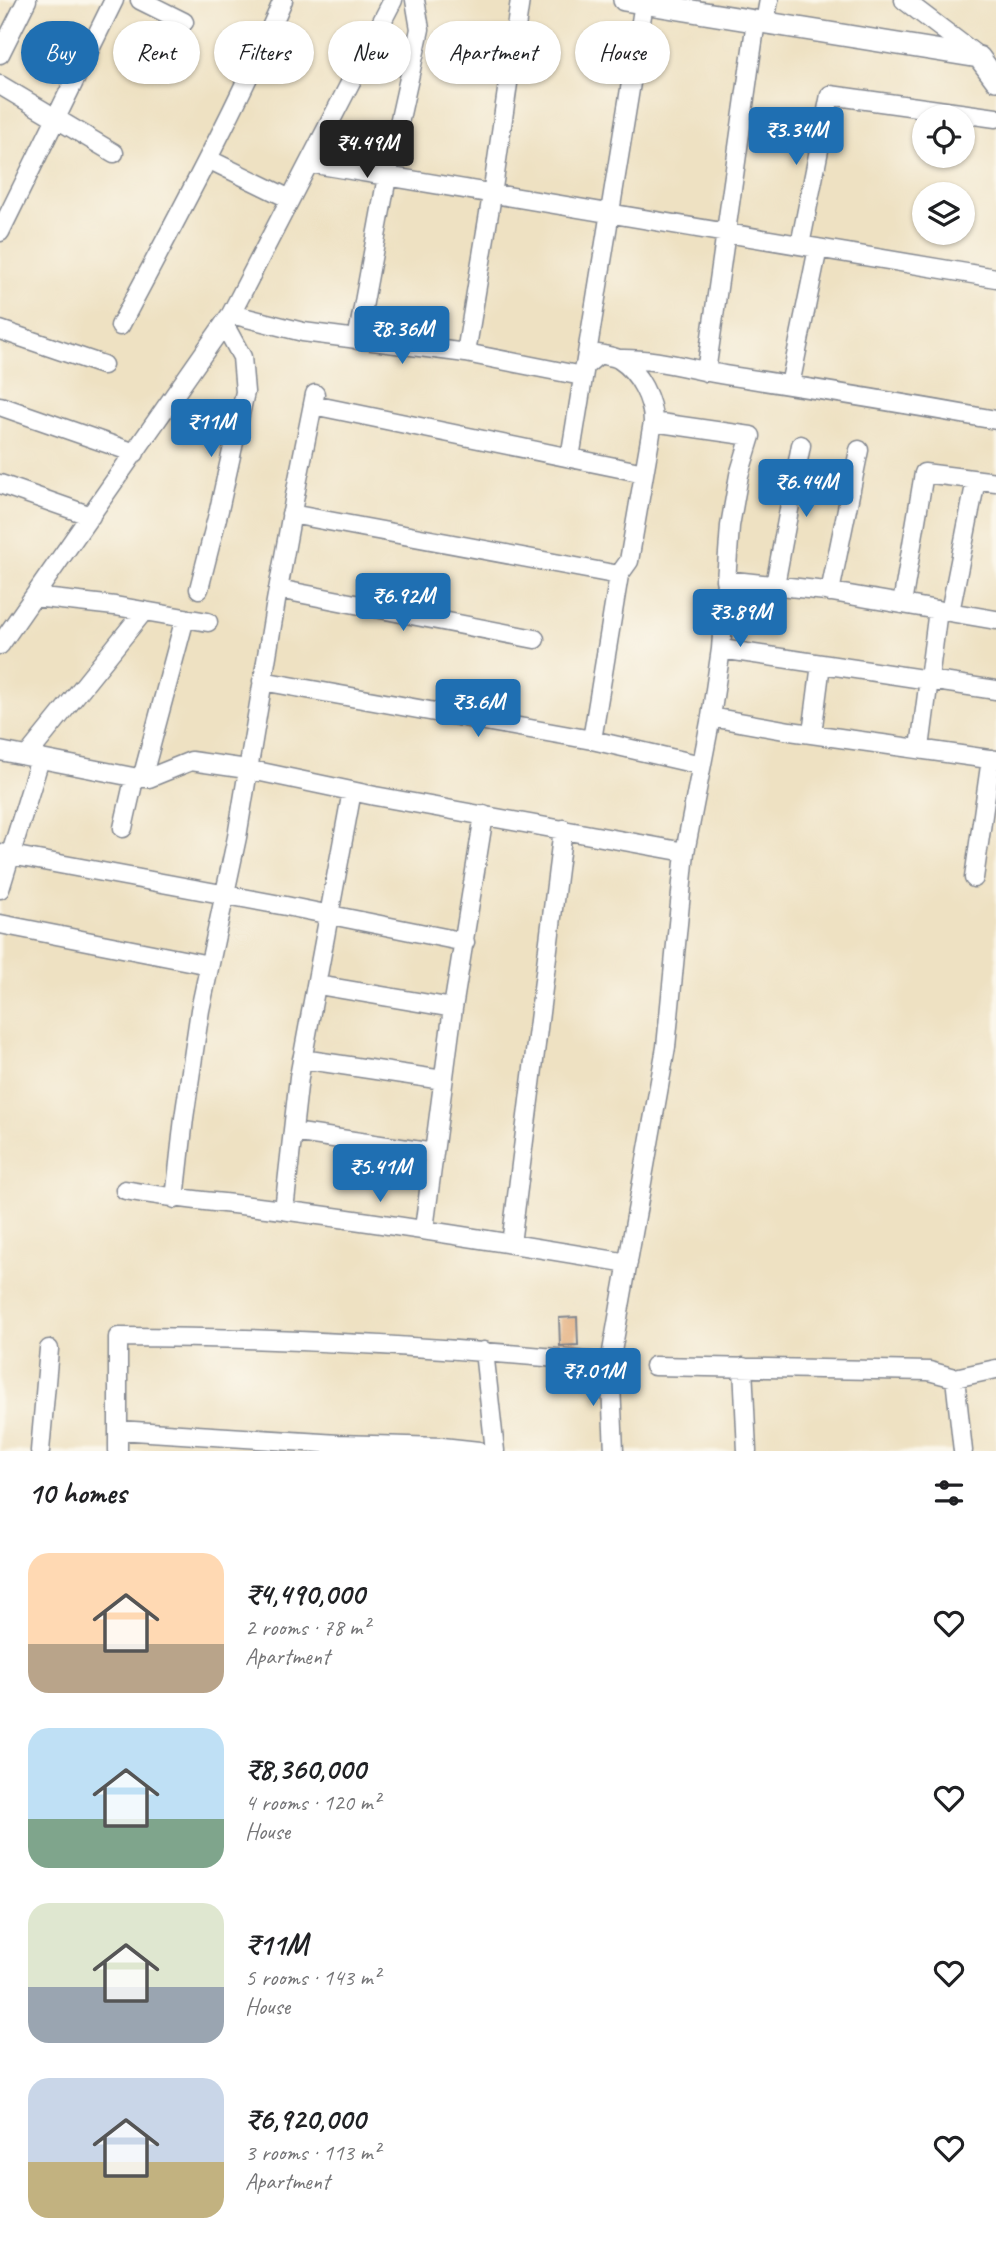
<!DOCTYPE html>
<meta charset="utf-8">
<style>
body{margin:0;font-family:Caveat,sans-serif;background:#f2f2f2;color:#202124;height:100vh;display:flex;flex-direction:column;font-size:26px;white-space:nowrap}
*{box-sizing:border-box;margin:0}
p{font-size:23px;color:#757577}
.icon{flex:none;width:38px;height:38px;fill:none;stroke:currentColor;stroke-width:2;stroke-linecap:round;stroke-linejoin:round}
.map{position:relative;height:1451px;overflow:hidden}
.details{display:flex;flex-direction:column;background:#fff;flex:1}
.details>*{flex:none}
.guide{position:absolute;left:21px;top:21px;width:956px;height:63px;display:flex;gap:14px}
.controls{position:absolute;left:912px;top:105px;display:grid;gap:14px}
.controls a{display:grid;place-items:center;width:63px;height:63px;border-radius:50%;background:#fff;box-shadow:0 2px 5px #0004;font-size:35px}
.price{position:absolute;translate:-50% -60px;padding:0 16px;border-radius:7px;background:#1f6fb2;color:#fff;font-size:23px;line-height:46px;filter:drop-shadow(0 2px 4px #0008)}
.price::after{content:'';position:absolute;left:50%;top:42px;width:21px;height:16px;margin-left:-10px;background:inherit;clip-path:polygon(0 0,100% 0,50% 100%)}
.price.selected{background:#222;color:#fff}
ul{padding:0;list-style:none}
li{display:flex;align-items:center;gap:21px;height:175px;padding:0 28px}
li span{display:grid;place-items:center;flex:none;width:196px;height:140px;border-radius:21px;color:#555}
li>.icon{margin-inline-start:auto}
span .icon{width:84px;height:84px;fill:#fffc;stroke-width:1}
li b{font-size:30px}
h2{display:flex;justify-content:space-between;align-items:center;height:84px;padding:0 28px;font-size:30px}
.tag{padding:0 24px;border-radius:32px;background:#fff;box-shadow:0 2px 5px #0004;font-size:24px;line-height:63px}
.tag.selected{background:#1f6fb2;color:#fff}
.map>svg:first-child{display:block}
.building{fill:#e2a976}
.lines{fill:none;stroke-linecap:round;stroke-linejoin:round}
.minor-casing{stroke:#848890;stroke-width:21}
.major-casing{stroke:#848890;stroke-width:24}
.minor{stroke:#fff;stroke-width:18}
.major{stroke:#fff;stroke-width:21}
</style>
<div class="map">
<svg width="996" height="1451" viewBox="0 0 996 1451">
<rect width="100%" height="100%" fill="#fbf7ec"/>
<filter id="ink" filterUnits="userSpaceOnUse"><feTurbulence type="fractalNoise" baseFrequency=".0143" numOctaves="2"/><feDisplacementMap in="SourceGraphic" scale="14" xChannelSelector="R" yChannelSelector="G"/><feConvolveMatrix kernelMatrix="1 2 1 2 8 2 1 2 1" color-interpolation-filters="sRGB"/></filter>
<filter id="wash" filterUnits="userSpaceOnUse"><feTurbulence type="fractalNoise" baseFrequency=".00686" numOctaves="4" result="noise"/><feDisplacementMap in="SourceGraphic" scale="28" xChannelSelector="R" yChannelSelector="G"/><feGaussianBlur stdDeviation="1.57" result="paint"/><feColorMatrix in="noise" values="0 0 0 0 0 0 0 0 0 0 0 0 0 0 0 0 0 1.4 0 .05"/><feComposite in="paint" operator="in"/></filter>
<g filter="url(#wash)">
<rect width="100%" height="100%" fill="#eee1c2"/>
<g id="blocks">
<path class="building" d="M577,1317L578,1345L560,1346L559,1318Z"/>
</g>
</g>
<g filter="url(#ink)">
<use href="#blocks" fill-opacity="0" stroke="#848890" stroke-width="2"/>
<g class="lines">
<defs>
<path id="minor" d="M140,0L184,22
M904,0L979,57
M765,22L769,0
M0,54L27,0
M0,85L114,153
M208,159L290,199
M309,163L996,278
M0,232L114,0
M800,245L830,95L996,118
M231,314L303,332L466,353L582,376
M120,326C177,218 235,112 283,0
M0,330L103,365
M357,340L387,177L420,29L415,0
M466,353L492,195L520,0
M619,359C655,358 690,369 725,375C816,389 906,404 996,420
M583,368L599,354C605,356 615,356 620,360C639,372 653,400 653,422L751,436L739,475L730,526L721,649L711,717L685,852L666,1047L610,1363L614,1451
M706,372L756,21
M790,385L818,248
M313,405L644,473
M0,406L135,453
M570,458L644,3
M0,484L91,516
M291,514L619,575
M725,580L826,591L996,620
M775,585L801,445
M199,589L219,510L245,392L242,357L224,324
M278,589L535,639
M830,592L859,450
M34,597L115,606L208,622
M902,604L924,473L996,482
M950,612L976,480
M0,645L231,314L393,0
M721,649L996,690
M262,681L592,740L701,765
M711,717L790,731L996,760
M812,734L821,664
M592,740L619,575L629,561L653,422
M920,748L938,610
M0,751L138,778H149L191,761L247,769L375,796L685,852
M27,756L144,611
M123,828L133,784L144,771L185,618
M0,853L286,906L465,942
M974,878L991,759
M0,889L40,759
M0,924L209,965
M318,985L453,1008
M302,1059L443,1080
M293,1132L434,1153
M125,1190C179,1200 234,1203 289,1211C403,1226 515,1244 628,1263
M175,1199L184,1118L200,1010L237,837L276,601L298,479L315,394
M284,1210L299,1077L352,791
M424,1229L453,1008L484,815
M511,1244L563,829
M484,1351L495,1451
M654,1366L929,1371L955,1378L996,1369
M743,1367L747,1451
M955,1378L963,1451
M118,1430L338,1444L442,1447L479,1451
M40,1451L49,1349
M118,1451V1337C283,1337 447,1347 610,1363"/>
<path id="major" d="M624,0L979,57L996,80"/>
</defs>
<use href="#minor" class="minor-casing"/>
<use href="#major" class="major-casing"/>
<use href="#minor" class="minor"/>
<use href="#major" class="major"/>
</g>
</g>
</svg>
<div class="controls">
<a><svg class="icon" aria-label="locate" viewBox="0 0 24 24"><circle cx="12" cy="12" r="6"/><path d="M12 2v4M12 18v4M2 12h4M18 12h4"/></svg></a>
<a><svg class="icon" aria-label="layers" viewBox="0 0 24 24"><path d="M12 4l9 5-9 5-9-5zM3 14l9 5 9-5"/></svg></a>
</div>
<b class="price" style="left:796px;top:167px">₹3.34M</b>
<b class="price selected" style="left:367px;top:180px">₹4.49M</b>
<b class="price" style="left:402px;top:366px">₹8.36M</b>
<b class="price" style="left:211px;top:459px">₹11M</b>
<b class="price" style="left:806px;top:519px">₹6.44M</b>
<b class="price" style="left:403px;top:633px">₹6.92M</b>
<b class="price" style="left:740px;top:649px">₹3.89M</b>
<b class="price" style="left:478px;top:739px">₹3.6M</b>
<b class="price" style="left:380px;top:1204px">₹5.41M</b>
<b class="price" style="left:593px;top:1408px">₹7.01M</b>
<div class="guide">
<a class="tag selected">Buy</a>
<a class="tag">Rent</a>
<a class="tag">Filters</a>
<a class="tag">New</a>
<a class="tag">Apartment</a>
<a class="tag">House</a>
</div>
</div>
<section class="details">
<h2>10 homes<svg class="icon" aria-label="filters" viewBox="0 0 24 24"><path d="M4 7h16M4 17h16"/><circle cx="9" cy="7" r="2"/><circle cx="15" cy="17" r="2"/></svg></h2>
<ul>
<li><span style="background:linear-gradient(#ffd9b3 65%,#b9a48a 0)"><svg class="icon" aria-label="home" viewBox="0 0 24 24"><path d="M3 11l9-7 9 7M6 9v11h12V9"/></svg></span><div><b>₹4,490,000</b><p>2 rooms · 78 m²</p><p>Apartment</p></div><svg class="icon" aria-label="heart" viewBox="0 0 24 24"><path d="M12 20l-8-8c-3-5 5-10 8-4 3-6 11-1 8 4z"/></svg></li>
<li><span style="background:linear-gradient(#bfe0f5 65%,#7fa58c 0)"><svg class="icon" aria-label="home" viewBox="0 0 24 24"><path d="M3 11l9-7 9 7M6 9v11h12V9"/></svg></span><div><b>₹8,360,000</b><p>4 rooms · 120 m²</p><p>House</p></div><svg class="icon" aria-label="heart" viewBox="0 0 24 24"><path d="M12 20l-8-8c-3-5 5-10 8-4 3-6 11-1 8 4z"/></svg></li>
<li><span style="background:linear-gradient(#dfe7d0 60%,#9aa5b1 0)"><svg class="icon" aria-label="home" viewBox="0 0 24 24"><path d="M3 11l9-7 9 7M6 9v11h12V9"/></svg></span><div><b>₹11M</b><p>5 rooms · 143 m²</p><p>House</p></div><svg class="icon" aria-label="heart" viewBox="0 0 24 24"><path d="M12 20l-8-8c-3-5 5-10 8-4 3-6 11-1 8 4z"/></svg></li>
<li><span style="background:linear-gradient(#c9d6e8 60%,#c2b280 0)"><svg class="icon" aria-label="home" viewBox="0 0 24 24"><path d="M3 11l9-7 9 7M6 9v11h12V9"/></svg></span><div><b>₹6,920,000</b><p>3 rooms · 113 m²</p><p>Apartment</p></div><svg class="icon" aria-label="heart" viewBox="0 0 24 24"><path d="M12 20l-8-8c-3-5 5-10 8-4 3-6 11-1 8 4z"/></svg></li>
</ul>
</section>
